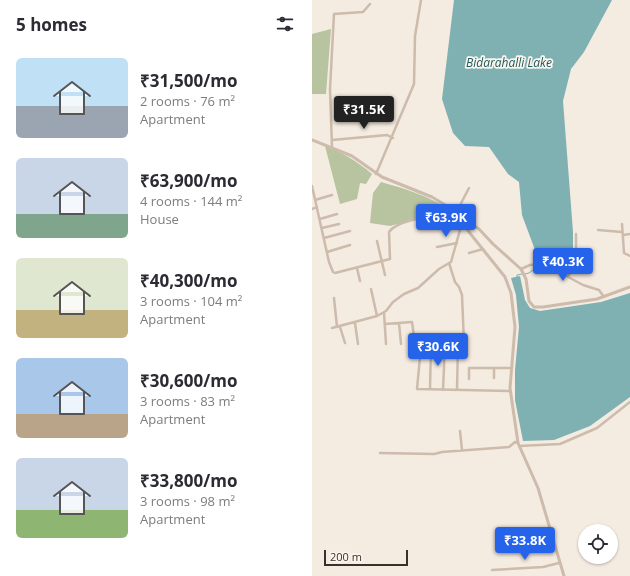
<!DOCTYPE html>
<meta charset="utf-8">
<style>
body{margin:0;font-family:"Open Sans",sans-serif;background:#f7f7f7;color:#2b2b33;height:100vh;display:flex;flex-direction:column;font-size:15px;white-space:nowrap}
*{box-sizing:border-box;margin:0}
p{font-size:13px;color:#7c7c81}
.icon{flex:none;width:22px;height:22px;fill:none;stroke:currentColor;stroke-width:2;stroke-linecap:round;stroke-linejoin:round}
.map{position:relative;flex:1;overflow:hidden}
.drawer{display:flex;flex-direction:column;background:#fff;width:312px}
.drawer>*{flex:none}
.controls{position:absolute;left:266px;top:524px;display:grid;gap:8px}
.controls a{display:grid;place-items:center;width:40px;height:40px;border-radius:50%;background:#fff;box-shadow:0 1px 3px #0004;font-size:20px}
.scale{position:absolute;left:12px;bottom:10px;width:84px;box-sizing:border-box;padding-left:4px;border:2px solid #3b302b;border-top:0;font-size:11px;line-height:14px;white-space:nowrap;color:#3b302b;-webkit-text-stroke:3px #fbf5ee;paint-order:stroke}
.price{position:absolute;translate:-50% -34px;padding:0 9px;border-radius:4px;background:#2563eb;color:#fff;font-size:13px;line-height:26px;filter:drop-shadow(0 1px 2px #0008)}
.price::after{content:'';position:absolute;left:50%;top:24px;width:12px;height:9px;margin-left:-6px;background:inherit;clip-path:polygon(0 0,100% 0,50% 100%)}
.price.on{background:#222;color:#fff}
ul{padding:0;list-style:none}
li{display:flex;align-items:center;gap:12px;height:100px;padding:0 16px}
li span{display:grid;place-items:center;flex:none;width:112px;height:80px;border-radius:6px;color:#555}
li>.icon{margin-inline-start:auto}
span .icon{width:48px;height:48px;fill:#fffc;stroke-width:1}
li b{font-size:17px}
h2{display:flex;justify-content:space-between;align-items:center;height:48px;padding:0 16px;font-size:17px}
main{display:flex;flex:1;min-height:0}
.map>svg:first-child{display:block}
.green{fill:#b8c4a0}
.water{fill:#7fb0b2}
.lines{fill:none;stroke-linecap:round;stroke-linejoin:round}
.stream{stroke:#7fb0b2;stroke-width:1}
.minor{stroke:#cdbbac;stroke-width:2.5}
.tertiary{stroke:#cdbbac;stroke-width:3}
.labels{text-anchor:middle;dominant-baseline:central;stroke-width:3.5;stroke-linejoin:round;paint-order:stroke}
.water-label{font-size:12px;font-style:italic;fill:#1f5a5e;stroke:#fbf5ee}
</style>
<main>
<section class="drawer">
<h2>5 homes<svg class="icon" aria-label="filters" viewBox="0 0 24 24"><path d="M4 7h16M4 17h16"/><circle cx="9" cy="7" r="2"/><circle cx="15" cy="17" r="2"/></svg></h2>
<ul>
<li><span style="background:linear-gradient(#bfe0f5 60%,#9aa5b1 0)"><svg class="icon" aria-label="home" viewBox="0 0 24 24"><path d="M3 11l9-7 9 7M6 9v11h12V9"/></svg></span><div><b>₹31,500/mo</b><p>2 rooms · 76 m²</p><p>Apartment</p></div></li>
<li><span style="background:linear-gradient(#c9d6e8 70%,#7fa58c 0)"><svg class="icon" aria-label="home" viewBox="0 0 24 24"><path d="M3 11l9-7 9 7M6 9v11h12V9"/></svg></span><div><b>₹63,900/mo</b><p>4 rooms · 144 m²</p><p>House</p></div></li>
<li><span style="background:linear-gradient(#dfe7d0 65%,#c2b280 0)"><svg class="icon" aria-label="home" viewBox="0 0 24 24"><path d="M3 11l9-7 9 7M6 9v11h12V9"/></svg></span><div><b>₹40,300/mo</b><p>3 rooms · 104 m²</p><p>Apartment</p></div></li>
<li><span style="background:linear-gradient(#a9c7e8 70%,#b9a48a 0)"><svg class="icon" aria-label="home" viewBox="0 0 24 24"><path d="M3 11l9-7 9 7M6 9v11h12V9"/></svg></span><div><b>₹30,600/mo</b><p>3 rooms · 83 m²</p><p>Apartment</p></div></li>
<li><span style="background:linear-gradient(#c9d6e8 65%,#8fb573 0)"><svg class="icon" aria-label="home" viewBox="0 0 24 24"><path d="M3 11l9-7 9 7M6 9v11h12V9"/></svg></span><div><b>₹33,800/mo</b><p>3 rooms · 98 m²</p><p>Apartment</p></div></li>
</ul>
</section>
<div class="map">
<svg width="318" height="576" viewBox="0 0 318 576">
<rect width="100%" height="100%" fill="#f4ebe1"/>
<path class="green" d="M19,29L14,94H0V34Z
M13,146C31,153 45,161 60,174L54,184L48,183L45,199L28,204Z
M69,182C94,189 117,196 138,210L78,226L58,223L61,193Z"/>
<path class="water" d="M142,0H300L272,52L259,69L251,101L261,232V258L254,267L235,264L226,258L210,215L207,182L196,174L177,147L153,146L141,133L130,99Z
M208,276L213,300L218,308L228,311L289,302L318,293V397L278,426L242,440L211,441L203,400V370L207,327L204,295L199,278Z"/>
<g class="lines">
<path class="stream" d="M213,274L217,273L226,266
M205,278V275L210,274"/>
<path class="minor" d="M20,140L75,135L81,138
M20,147L18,89L22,14L51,12L58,4
M64,174L102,84L103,36L109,0
M0,186L17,262L21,272L23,273L78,259L77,232C86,218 128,216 144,213L157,188
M3,200L20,195
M0,209L5,207
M8,219L25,214
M310,224L312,253L318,256
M10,228L27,224
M286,230L310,232
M311,235L318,234
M12,238L38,231
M65,241L73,275
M125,247L145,243
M15,252L38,245
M157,253L171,249
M137,263L143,282L147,287L150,295L152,343L109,346L105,389L198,391
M45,268L48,281
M209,269L218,265L226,264L247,272L271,285L287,290L292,297
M256,277L264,261V234
M59,289L65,316
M22,298L25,327
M72,313L74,344
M43,323L46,344
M87,323L89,344
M73,324L100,322L103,343
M28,327L33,343
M20,328L65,316L74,311L81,302L92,294L106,288L127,269L139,262L150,223
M182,378V368
M157,379V368H200
M118,389L119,345
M131,390L133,344
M145,390L146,344
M148,431L150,450
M207,446L248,444L285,428L318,402
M68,453L122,454L130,452L197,447L203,442L206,443
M180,570L231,567L247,563"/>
<path class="tertiary" d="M0,140L40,156L70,177L120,197L135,206L146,216L167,229L181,244L209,269L214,279L217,301L222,307H231L285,299L318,287
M146,216L157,232L193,277L199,293L203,327L198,388L206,443L226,488L252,576"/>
</g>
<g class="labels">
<g class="water-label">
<text x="197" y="62">Bidarahalli Lake</text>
</g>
</g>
</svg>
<div class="controls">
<a><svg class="icon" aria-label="locate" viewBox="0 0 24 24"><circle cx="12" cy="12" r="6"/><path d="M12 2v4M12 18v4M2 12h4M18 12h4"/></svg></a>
</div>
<div class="scale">200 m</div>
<b class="price on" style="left:52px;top:130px">₹31.5K</b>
<b class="price" style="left:134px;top:238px">₹63.9K</b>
<b class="price" style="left:251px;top:282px">₹40.3K</b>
<b class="price" style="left:126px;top:367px">₹30.6K</b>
<b class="price" style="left:213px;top:561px">₹33.8K</b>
</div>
</main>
